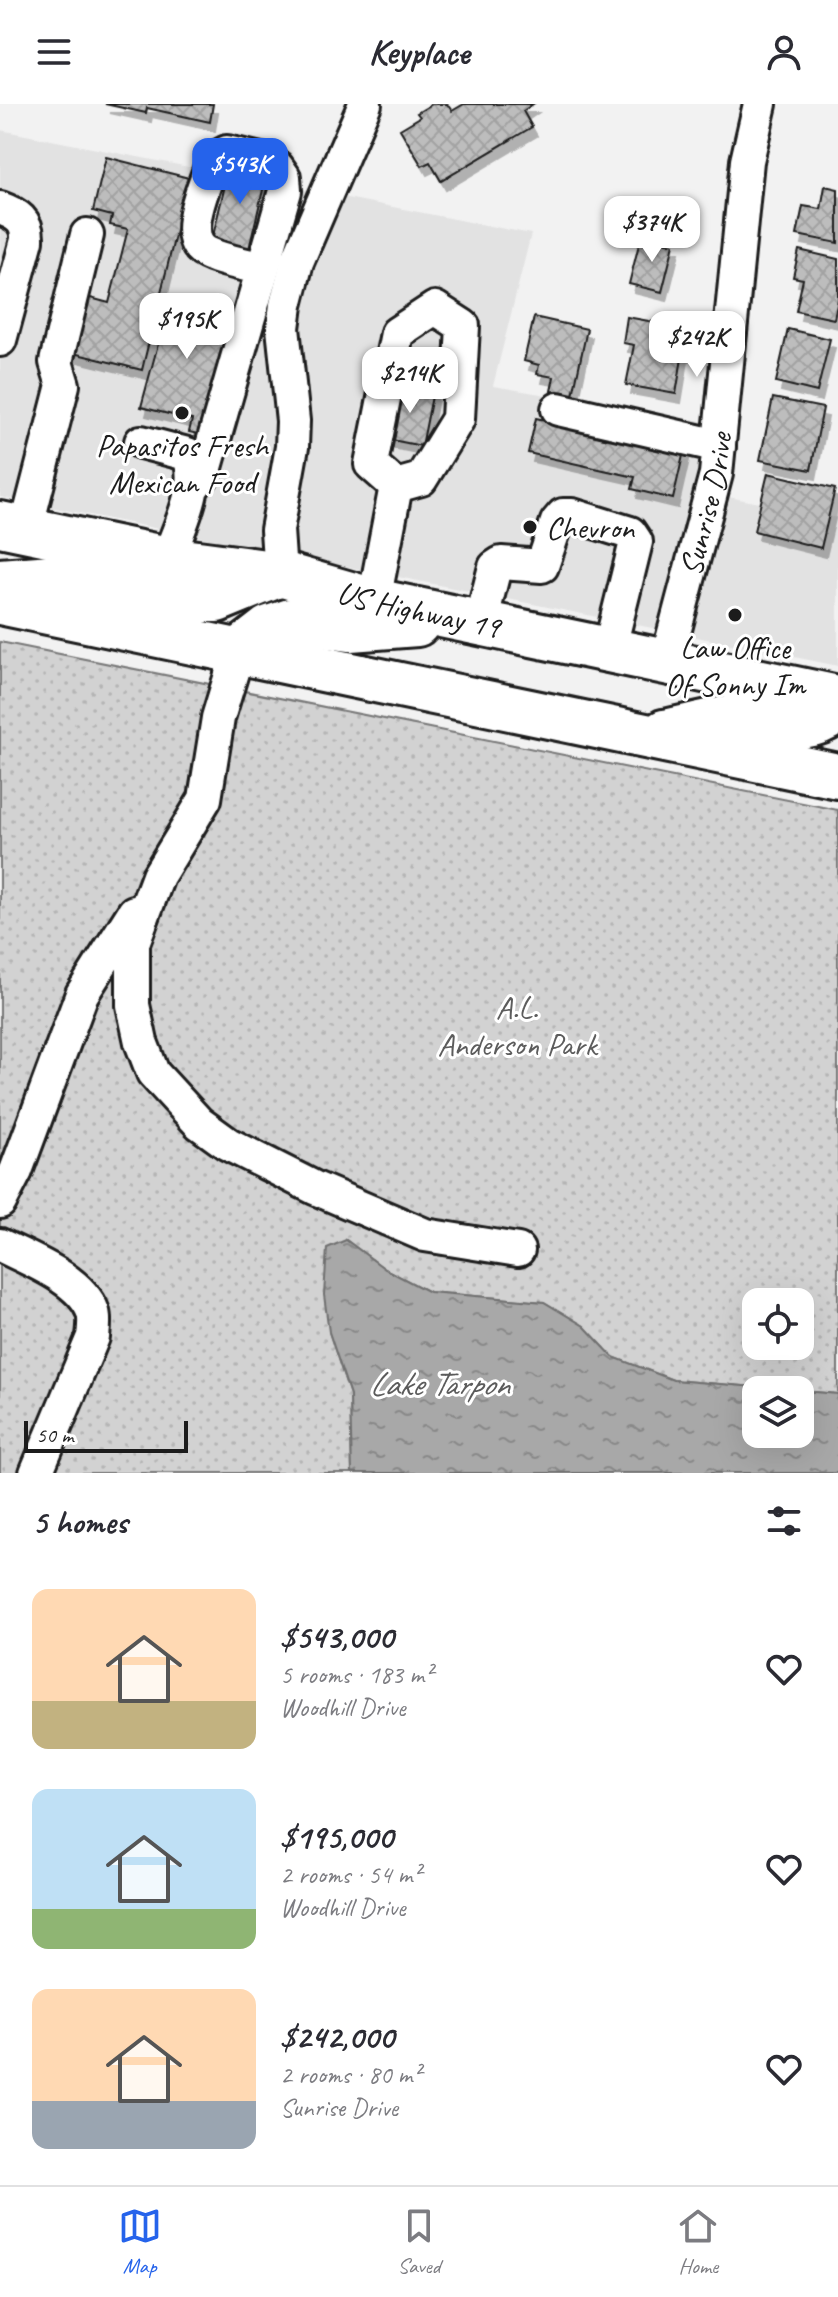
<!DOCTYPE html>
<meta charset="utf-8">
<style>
body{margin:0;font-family:Caveat,sans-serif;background:#f7f7f7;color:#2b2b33;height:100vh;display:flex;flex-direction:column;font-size:30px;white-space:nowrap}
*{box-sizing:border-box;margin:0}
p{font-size:26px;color:#7c7c81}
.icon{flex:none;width:44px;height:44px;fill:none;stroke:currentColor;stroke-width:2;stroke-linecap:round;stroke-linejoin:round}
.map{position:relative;height:1369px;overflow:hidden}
.drawer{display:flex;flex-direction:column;background:#fff;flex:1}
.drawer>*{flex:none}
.tools{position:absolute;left:742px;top:1184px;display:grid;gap:16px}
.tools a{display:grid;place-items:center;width:72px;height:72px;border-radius:16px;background:#fff;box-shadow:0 8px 32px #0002;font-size:40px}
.scale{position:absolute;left:24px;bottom:20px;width:164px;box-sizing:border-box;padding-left:8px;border:4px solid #1c1c1c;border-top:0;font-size:22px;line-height:28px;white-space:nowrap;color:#1c1c1c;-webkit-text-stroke:6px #fff;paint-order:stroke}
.price{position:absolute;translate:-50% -68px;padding:0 18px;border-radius:16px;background:#fff;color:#222;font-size:26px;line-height:52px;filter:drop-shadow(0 2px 4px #0008)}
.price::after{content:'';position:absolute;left:50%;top:48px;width:24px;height:18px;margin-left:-12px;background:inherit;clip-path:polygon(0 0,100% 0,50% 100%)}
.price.selected{background:#2563eb;color:#fff}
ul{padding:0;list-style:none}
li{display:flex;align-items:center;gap:24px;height:200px;padding:0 32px}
li span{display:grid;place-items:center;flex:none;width:224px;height:160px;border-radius:16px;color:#555}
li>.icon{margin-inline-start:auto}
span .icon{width:96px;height:96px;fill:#fffc;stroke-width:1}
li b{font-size:34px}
h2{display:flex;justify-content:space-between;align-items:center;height:96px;padding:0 32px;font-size:34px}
header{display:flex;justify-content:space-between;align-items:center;height:104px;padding:0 32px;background:#fff;font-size:36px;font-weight:800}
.tabs{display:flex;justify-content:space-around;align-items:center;height:112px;border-top:2px solid #e1e1e2;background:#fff;font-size:22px;color:#7c7c81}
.tabs a{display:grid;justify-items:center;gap:4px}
.tabs .selected{color:#2563eb}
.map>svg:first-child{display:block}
.built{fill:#e2e2e2}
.park{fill:url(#park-dots);stroke:#777;stroke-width:2;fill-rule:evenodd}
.water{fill:url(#water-ripples);stroke:#707070;stroke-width:2;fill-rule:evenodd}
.building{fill:url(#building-cross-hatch);stroke:#1c1c1c;stroke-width:2;filter:url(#shadow)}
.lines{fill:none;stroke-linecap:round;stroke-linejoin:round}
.minor-casing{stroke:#1c1c1c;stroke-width:38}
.highway-casing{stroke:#1c1c1c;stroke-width:50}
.minor{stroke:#fff;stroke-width:32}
.highway{stroke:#fff;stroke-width:44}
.poi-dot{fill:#1c1c1c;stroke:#fff;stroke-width:3}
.labels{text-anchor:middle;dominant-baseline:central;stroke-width:6;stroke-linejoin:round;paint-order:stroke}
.poi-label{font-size:32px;fill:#1c1c1c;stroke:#fff}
.street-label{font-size:32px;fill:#1c1c1c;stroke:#fff}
.park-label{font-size:32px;fill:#5c5c5c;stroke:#fff}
.water-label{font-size:34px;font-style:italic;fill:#5b5b5b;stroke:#fff}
</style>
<header><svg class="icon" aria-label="menu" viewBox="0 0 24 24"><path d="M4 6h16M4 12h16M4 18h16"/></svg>Keyplace<svg class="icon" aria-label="person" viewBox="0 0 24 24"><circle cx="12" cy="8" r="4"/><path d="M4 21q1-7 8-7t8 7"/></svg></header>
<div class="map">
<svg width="838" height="1369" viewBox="0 0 838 1369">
<defs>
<pattern id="park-dots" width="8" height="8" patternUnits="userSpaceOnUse" patternTransform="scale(2)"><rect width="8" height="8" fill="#d2d2d2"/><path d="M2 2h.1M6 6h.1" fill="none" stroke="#b4b4b4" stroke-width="1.8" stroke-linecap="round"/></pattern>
<pattern id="water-ripples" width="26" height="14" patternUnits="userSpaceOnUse" patternTransform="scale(2)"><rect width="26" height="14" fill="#a8a8a8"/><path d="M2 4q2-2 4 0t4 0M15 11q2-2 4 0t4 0" fill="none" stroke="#888"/></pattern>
<pattern id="building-cross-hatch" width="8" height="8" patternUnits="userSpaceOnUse" patternTransform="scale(2)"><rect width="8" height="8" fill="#bdbdbd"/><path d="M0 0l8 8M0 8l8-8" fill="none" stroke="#a2a2a2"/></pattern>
<filter id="shadow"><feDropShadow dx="5" dy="9" stdDeviation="0" flood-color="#0004"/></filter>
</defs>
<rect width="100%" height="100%" fill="#f2f2f2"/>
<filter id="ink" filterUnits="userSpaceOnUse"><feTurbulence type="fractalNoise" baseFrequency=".0125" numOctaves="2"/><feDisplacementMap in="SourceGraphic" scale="16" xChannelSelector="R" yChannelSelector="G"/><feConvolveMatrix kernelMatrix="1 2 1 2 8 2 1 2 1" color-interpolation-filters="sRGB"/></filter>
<g filter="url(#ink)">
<path class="built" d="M0,26L531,130L493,282L708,318L696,386L662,526L0,393Z
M723,392L838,414V562L687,531Z"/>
<path class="park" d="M0,538L838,706V1290L673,1276L613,1253L584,1222L544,1198L429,1188L385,1165L346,1136L329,1228L350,1291L352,1369H0ZM756,1198H800V1242H756Z"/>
<path class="water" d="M346,1136L385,1165L429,1188L544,1198L584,1222L613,1253L673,1276L838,1290V1369H352L350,1291L329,1228L324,1191L327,1144ZM756,1286H800V1330H756Z"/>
<path class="building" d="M105,0H213L210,18L147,4L146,9Z
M432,0H447L452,7L464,0H533L523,7L532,23L441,77L430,58L422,62L400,25L420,13L417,9Z
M106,53L189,74L142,266L69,248L83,192L109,199L128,125L110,121L112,112L93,107Z
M230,60L267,69L249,145L212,136Z
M825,82L838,85V139L797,131L803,102L821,105Z
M641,132L674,140L662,188L629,180Z
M799,146L838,155V196L834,215L796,207L803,175L793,173Z
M171,192L233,208L204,317L207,332L189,328L192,316L141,303Z
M534,213L587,225L573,291L551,287L554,273L537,270L539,261L524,257Z
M627,213L687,224L676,290L626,281L634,241L623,239Z
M788,225L830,235L817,288L776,278Z
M398,280L433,287L422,342L387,335Z
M773,294L823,304L811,366L760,356Z
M536,314L684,347L673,395L632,385L635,373L528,349Z
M768,369L835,385L821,444L754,427Z"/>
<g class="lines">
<defs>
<g id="minor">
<path d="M0,104C17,110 28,117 27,136L0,236"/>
<path d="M435,204L463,222L458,315L421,375L396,382L371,360L397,229Z"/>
<path d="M558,305L719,342"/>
<path d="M141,338L187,350C204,378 178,425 168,455"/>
<path d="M194,381L204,370L285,87L284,73L277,63L265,57L227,48L214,55C206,78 178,135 207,149C223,157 245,160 262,165"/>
<path d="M26,425L63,281L56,258L87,131"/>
<path d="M280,470L277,426L292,343L293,317L283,224L286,201L297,158L365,0"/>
<path d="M374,497L396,382"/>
<path d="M481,518L495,463L501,459L542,462L557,418L563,411H572L630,429L636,438L609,547"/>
<path d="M238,548L218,614L205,695L158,772L133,839V901L141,938L153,969L199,1019L228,1040L315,1084L425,1131L518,1146"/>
<path id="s1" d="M666,559L716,370L747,57L760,0"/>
<path d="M0,1098L16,1067L82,890L134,808"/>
<path d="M0,1141C30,1156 81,1175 93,1208C95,1215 94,1225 93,1233L36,1369"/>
</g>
<g id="highway">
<path id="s2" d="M0,420L168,455L280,470L374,497L838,594"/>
<path d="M0,477L66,472L193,496H217L278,471"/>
<path d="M0,498L838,672"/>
<path d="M238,548L269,524L290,517L350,525L417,520"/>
<path d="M664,628C687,624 721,613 743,614C780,616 806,634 838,606"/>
</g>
</defs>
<use href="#minor" class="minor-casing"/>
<use href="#highway" class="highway-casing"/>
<use href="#minor" class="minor"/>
<use href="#highway" class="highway"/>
</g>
</g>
<g class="poi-dot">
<circle cx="182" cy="309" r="8"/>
<circle cx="530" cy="423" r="8"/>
<circle cx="735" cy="511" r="8"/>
</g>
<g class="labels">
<g class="poi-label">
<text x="182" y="341">Papasitos Fresh<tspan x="182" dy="37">Mexican Food</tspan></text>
<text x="546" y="423" text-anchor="start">Chevron</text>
<text x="735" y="543">Law Office<tspan x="735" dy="37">Of Sonny Im</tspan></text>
</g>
<g class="street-label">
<text stroke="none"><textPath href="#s1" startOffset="164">Sunrise Drive</textPath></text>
<text stroke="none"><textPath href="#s2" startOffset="428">US Highway 19</textPath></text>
</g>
<g class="park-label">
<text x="517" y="903">A.L.<tspan x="517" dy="37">Anderson Park</tspan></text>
</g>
<g class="water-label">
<text x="439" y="1279">Lake Tarpon</text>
</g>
</g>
</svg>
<div class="tools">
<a><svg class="icon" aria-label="locate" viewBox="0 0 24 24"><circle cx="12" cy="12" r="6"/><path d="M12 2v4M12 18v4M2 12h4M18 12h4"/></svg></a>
<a><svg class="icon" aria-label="layers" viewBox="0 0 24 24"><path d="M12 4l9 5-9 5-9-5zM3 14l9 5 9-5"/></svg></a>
</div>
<div class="scale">50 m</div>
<b class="price selected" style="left:240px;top:102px">$543K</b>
<b class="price" style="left:652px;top:160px">$374K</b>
<b class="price" style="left:187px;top:257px">$195K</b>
<b class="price" style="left:697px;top:275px">$242K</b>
<b class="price" style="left:410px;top:311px">$214K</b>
</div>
<section class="drawer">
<h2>5 homes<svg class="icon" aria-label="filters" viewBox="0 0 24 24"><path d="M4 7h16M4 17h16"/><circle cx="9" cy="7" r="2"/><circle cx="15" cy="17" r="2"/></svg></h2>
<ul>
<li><span style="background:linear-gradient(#ffd9b3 70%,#c2b280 0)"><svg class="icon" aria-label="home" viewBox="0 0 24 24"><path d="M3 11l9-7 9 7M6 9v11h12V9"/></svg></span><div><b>$543,000</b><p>5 rooms · 183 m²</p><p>Woodhill Drive</p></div><svg class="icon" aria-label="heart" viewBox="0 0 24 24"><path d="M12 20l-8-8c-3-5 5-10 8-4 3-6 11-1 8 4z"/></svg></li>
<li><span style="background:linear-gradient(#bfe0f5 75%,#8fb573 0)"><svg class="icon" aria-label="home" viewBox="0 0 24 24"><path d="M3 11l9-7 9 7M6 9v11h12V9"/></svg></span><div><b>$195,000</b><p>2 rooms · 54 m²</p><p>Woodhill Drive</p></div><svg class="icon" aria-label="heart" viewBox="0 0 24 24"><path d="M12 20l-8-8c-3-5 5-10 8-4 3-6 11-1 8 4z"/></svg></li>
<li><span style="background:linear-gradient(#ffd9b3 70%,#9aa5b1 0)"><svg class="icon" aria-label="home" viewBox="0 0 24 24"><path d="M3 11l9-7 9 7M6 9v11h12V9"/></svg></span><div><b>$242,000</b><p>2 rooms · 80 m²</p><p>Sunrise Drive</p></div><svg class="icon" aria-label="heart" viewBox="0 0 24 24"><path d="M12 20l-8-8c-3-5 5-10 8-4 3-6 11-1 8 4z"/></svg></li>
</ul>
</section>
<nav class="tabs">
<a class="selected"><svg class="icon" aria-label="map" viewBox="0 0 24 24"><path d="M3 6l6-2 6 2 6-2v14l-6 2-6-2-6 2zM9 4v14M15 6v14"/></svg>Map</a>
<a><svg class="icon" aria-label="saved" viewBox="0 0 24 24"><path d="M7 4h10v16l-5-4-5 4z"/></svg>Saved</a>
<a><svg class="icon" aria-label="home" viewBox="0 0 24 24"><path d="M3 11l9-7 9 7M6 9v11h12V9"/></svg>Home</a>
</nav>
